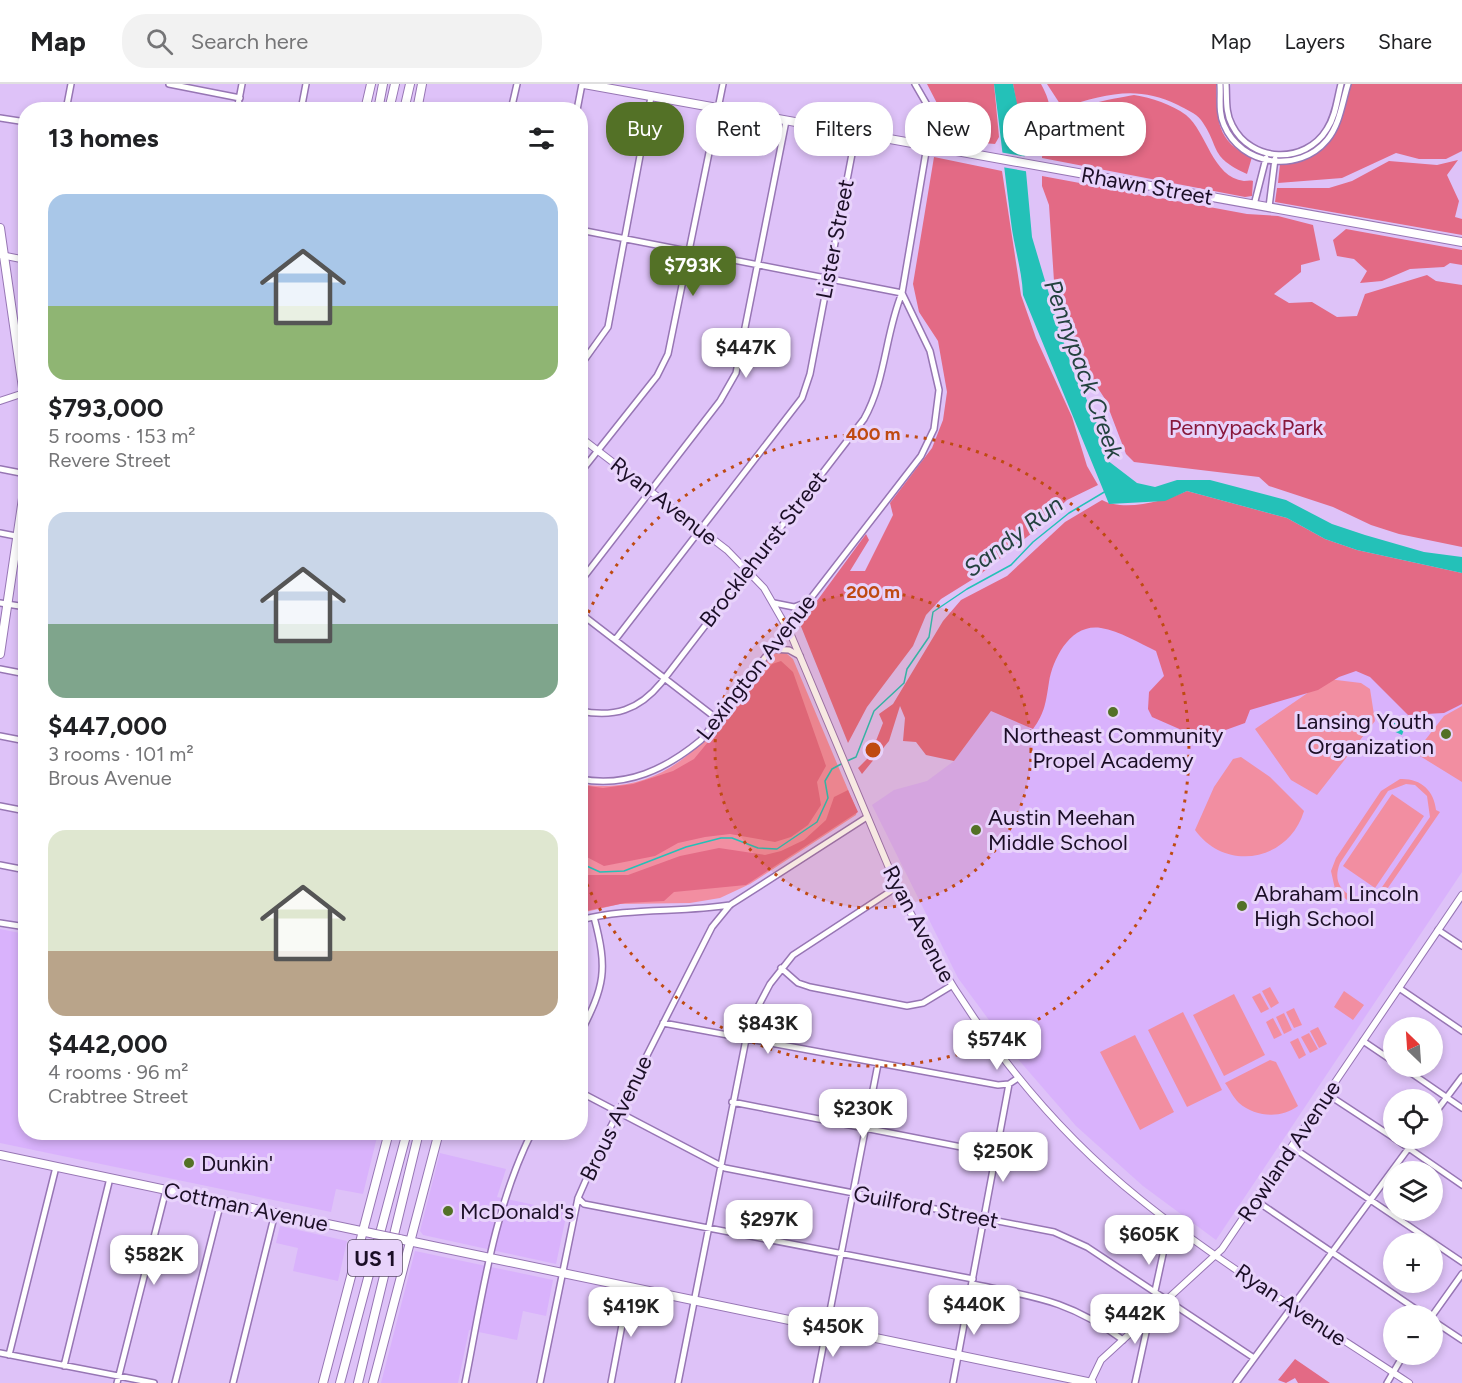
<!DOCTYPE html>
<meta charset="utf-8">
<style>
body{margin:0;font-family:Figtree,sans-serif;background:#f2f2f2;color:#202124;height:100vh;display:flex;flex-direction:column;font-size:22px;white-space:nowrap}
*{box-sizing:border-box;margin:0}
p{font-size:20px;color:#757577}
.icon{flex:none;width:33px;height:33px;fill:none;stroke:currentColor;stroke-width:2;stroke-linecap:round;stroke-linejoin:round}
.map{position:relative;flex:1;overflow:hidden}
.panel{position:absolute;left:18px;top:18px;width:570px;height:1038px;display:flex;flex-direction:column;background:#fff;border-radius:24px;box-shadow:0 3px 9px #0003}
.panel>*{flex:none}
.guide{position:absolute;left:606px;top:18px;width:570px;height:54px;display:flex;gap:12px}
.needle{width:39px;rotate:335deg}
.tools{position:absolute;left:1383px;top:933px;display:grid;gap:12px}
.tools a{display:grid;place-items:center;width:60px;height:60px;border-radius:50%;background:#fff;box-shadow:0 3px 9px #0003;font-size:30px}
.price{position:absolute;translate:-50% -51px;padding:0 14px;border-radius:12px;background:#fff;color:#222;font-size:20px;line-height:39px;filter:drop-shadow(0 2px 3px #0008)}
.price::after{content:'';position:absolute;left:50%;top:36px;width:18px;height:14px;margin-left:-9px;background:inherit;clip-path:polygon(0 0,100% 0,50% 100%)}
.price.on{background:#537126;color:#fff}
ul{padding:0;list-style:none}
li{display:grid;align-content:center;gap:12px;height:318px;padding:0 30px}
li span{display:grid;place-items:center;height:186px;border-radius:18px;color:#555}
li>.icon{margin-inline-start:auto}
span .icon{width:108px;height:108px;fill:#fffc;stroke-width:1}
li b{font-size:26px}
h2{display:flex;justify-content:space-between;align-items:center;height:72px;padding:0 30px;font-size:26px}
.tag{padding:0 21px;border-radius:24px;background:#fff;box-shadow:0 3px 9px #0003;font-size:21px;line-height:54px}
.tag.on{background:#537126;color:#fff}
header{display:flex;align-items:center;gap:36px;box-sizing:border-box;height:84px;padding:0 30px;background:#fff;border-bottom:2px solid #e0e0e0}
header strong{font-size:28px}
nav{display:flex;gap:33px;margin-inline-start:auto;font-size:21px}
.search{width:420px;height:54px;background:#f2f2f2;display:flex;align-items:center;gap:15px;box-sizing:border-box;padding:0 21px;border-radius:24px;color:#757577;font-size:22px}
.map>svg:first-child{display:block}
.built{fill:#d9b2fc}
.green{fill:#f28ea1;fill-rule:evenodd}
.forest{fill:#e36a85}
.water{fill:#24c1b8}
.pier{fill:#dec2f8}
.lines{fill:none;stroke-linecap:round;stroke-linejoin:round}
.stream{stroke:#24c1b8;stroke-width:1.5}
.minor-casing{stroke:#9776b4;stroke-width:8}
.tertiary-casing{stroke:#9776b4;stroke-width:8}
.secondary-casing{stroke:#9776b4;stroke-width:10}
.primary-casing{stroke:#9776b4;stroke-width:10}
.trunk-casing{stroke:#9776b4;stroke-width:10}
.minor{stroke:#fff;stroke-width:5}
.tertiary{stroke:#fff;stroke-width:6}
.secondary{stroke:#fff;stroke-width:8}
.primary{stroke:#fff;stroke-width:8}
.trunk{stroke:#fff;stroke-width:8}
.primary-bridge-casing{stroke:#9776b4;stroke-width:10;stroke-linecap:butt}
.primary-bridge{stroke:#fff;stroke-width:8}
.ring{fill:none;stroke:#bf4a11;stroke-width:3;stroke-dasharray:3 6}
.poi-dot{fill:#537126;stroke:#e8d3fb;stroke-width:2}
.labels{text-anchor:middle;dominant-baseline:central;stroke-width:6;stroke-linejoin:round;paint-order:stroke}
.shield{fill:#e8d3fb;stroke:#584966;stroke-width:1.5}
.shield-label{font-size:21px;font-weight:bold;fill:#1b0e26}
.street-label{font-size:22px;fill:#1b0e26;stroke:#e8d3fb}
.park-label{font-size:22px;fill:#88193c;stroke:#e8d3fb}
.poi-label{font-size:22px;fill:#1b0e26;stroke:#e8d3fb;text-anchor:start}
.water-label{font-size:24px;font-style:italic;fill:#24423f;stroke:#e8d3fb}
.centre{fill:#bf4a11;stroke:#e8d3fb;stroke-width:3}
.ring-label{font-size:18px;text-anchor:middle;font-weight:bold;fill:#bf4a11;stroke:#e8d3fb;stroke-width:6;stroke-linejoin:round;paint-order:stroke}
</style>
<header>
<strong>Map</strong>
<div class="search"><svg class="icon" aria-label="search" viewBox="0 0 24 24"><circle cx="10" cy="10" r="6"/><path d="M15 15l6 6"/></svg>Search here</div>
<nav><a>Map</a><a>Layers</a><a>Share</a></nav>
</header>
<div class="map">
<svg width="1462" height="1299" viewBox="0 0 1462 1299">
<rect width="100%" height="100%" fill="#dec2f8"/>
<path class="built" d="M1070,519L1255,620L1379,572L1462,600V788L1216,1156L1143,1102L1076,1042L1017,974L958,894L872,721L894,706L927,697L954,677Z
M0,845L25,850L26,1048L378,1049L363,1110L336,1105L331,1128L0,1059Z
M440,1069L506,1085L497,1113L567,1128L556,1180L423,1151L420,1147Z
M280,1142L347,1157L338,1197L293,1187L298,1164L276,1159Z
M415,1167L553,1196L546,1232L523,1227L517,1256L469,1246L458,1299H381Z"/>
<path class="green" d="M778,568L786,569L793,575L857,727L856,731L750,800L720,814L690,819L620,820L581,829L580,700C678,715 720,638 771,572Z
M1328,595L1361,599L1370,605L1375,637L1317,711L1291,696L1255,645Z
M1462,622V698L1415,669L1444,632Z
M1241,673L1270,693L1304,727C1289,777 1226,789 1195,746L1214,703L1233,675Z
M1400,695C1420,694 1434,706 1436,726L1440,728L1381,814L1366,820L1348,817L1335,805L1331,787L1336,774L1381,707ZM1406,700L1415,701L1427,712L1430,733L1378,809L1369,813L1351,812C1338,804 1334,794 1340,779L1388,707Z
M1392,710L1424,732L1375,804L1343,782Z
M1270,903L1279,919L1271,924L1262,907Z
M1344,907L1364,921L1353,936L1334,923Z
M1260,909L1269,925L1261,929L1252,913Z
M1234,910L1265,971L1224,992L1193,931Z
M1294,924L1302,941L1294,944L1286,928Z
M1183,928L1222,1006L1187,1023L1148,946Z
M1284,929L1292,946L1284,950L1276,933Z
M1273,934L1282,951L1274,955L1266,938Z
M1318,943L1327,960L1319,964L1310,947Z
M1309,949L1318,965L1310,969L1301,953Z
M1135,951L1174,1028L1140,1046L1100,968Z
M1298,954L1306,971L1299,975L1290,958Z
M1270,976L1276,978L1298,1022C1281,1035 1255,1033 1239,1019C1233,1013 1230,1006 1225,999Z"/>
<path class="forest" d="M927,0H994L999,53L995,60L937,55L941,27Z
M1013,0H1041C1061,37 1041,34 1037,70L1025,69Z
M1047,0H1216C1217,35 1216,58 1252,73L1247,90C1208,72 1221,64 1201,36C1196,29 1185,25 1178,21C1135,0 1106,11 1062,23Z
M1351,0H1462V67L1446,75H1419L1396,69L1342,94L1278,99L1280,80C1327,80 1342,38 1351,0Z
M1134,11C1152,14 1171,20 1186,31C1207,48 1212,93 1244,97C1247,97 1250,96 1253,97L1252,112L1245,113L1042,74C1043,63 1043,51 1049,41C1062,23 1112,15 1134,11Z
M934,73L1002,87L1021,211L1036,254L1072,333L1087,382L1098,401L1067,416L1032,449L978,492L941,515L926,531L913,562L867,623L848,659L800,540L866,450L869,456L850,487H865L893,431L890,419L932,364L943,336L947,308L938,257L919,228L913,200Z
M1458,76L1447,91L1459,117L1455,133L1462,135V151L1275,118L1277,104H1329L1352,97L1389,77L1437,81Z
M1042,92L1247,130L1278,132L1313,141L1320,176L1301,181V188L1274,210L1289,219L1312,218L1337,233L1357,232L1365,210L1427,191L1436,197L1462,201V463L1399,450L1371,441L1333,423L1269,402L1259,393L1134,378L1126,370L1105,315L1079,275L1063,237L1062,217L1054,197L1049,121L1042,102Z
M1346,145L1462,166V181L1450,179L1444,183L1410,185L1382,197L1360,199L1367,187L1354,175L1337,172L1333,156Z
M1187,407L1287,434L1325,455L1357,466L1462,489V620L1444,629L1408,631L1370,593L1356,587L1339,593L1318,606L1250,626L1245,639L1209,652L1193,651L1152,633L1148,625L1149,608L1164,592L1156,567C1139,559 1120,547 1101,544C1071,539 1053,574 1049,598C1046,617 1045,629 1033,645L991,627L954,677L926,671L916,658L903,657L905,634L900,622L889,657L862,690L858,684L870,672L883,639L879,630L893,620L943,537L961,516L1007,492L1065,438L1102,416C1124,428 1165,417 1187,407Z
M781,577L793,588L826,682L817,698L821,721L808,741L791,753L775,758L730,750L705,753L678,759L655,772L604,782L581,770V701L603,704L633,700L673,687L694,675L772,580Z
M848,706L858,728L746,801L674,808L664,817L625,819L581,828V791H628L680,772L719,764L765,771L781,767L804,756L826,736L834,713Z
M1295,1275L1330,1299H1298L1295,1294L1286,1299L1278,1296Z"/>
<path class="water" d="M994,0H1013L1022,44L1032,153L1057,237L1073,287L1095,333L1107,376L1137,399L1155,403L1177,396H1210L1286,416L1332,440L1365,451L1424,468L1462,473V489L1357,466L1325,455L1287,434L1187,407L1165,417L1109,420L1023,211C1022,186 1014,163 1011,138C1005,92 1000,46 994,0Z
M1390,638L1406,640L1402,651L1387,644Z"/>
<path class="pier" d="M999,68L1028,73L1030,88L1002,83Z"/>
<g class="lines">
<path class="stream" d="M847,677L856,673L874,627L904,599L907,585L929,553L933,528L967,505L1011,481L1033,458L1069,429L1106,407
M580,779L600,788L624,787L686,763L721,754H732L758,764L777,765L817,738L828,714L825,697L832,685L843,679"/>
<defs>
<path id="minor" d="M169,0L240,14
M1220,0C1221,14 1218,28 1224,41C1241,82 1299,90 1327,56C1340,40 1342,19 1348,0
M1226,0C1227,14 1225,28 1232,41C1251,79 1305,81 1327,45C1336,31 1337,15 1341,0
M66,26L71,0
M237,26L242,0
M301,26L306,0
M511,26L517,0
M577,26L582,0
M0,34L26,38
M1254,121L1266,74
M1269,123L1275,75
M580,146L902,209C885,250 886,296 864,335L661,599C639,626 614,634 580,627
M580,282L608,243L651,13
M0,385L26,390
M580,389L657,292L668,270L723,0
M0,449L26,454
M580,498L720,317L736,289L786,37
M0,519L26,523
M774,519L794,523L805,519
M580,529L716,634
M615,556L802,314L810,290L856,49
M769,565L789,566L800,572
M0,585L26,590
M0,652L26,657
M580,695C627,704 666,685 701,656L921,372L934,345L939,306L930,267L902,209L927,62L929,35L926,19L915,0
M0,722L26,727
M0,781L26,786
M580,836C630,823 680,829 730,821
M0,839L26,843
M1438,846L1462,862
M781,884L798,899L810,903L907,922L923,919L951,902
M1399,904L1462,947
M663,939L960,994L998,1001L1009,1000
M580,950C605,901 608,886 594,833
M1363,957L1394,978
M1401,982L1462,1024
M580,1008L725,1084L1054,1148L1087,1163L1254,1274
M1327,1010L1394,1054
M732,1018L997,1070
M1432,1033L1462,993
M1394,1054L1462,1101
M1292,1063L1462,1178
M578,1114L584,1120L973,1195
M1255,1116L1426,1232
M972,1200C1035,1213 1069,1216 1123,1256
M1432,1232L1462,1190
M1432,1236L1462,1256
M0,1269L154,1299
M9,1271L56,1083
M64,1282L110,1094
M117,1299L166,1106
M175,1299L221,1118
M233,1299L275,1129
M465,1299C482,1214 493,1126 532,1048
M540,1299L578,1114L600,1064L712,843L730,821L867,733
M611,1299L629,1204
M678,1299L749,940L770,900L793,871L897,803
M816,1299L878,980
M953,1299L1009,1000L1018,994
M1135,1299L1170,1138
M1236,1299L1416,1054
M1387,1299L1404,1270"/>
<path id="tertiary" d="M1,171L26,176
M0,317L24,309
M580,353L727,466L764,504L791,551L897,803C957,922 1035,1031 1140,1115C1224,1183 1319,1239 1409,1299
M1090,1299L1101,1276L1222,1165L1462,811"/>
<path id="secondary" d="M584,0L1462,158"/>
<path id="primary" d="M0,144L26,325
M0,570L26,394
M0,1071L375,1150
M399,1155L1092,1299"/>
<path id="trunk" d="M365,26L371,0
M378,26L383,0
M389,26L395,0
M404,26L410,0
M417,26L422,0
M323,1299L389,1048
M340,1299L407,1048
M358,1299L419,1048
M373,1299L439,1048"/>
</defs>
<use href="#minor" class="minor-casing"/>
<use href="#tertiary" class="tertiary-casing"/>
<use href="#secondary" class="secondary-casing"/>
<use href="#primary" class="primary-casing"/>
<use href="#trunk" class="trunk-casing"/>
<use href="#minor" class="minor"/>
<use href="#tertiary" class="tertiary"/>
<use href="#secondary" class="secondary"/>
<use href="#primary" class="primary"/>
<use href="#trunk" class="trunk"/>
<defs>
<path id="primary-bridge" d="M375,1150L399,1155"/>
</defs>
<use href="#primary-bridge" class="primary-bridge-casing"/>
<use href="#primary-bridge" class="primary-bridge"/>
</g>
<circle cx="873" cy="666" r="158" fill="#bf4a11" fill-opacity=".12"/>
<g class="ring">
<circle cx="873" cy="666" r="158"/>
<path d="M581 545A316 316 0 1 1 581 787"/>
</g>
<g class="poi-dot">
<circle cx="1113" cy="628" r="6"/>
<circle cx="1446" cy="650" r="6"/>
<circle cx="976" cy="746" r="6"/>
<circle cx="1242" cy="822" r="6"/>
<circle cx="189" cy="1079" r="6"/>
<circle cx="448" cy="1127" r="6"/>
</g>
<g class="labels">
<rect class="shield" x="348" y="1156" width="54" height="36" rx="4.5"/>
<g class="shield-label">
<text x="375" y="1174">US 1</text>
</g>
<g class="street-label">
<text transform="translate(1147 102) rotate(10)">Rhawn Street</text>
<text transform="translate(835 155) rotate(-79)">Lister Street</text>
<text transform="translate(664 417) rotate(38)">Ryan Avenue</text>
<text transform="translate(763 465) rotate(-52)">Brocklehurst Street</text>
<text transform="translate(756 583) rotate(-52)">Lexington Avenue</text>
<text transform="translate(919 840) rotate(62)">Ryan Avenue</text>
<text transform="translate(616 1034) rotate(-64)">Brous Avenue</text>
<text transform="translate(1289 1067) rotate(-56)">Rowland Avenue</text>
<text transform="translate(246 1123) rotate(12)">Cottman Avenue</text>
<text transform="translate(926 1123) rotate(11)">Guilford Street</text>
<text transform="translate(1291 1221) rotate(34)">Ryan Avenue</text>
</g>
<g class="park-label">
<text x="1246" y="343">Pennypack Park</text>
</g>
<g class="poi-label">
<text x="1434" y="637" text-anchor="end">Lansing Youth<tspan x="1434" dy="25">Organization</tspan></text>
<text x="1113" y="651" text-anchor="middle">Northeast Community<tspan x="1113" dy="25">Propel Academy</tspan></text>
<text x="988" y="733">Austin Meehan<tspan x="988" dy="25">Middle School</tspan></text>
<text x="1254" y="809">Abraham Lincoln<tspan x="1254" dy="25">High School</tspan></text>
<text x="201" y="1079">Dunkin'</text>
<text x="460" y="1127">McDonald's</text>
</g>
<g class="water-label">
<text transform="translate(1084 285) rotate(70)">Pennypack Creek</text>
<text transform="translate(1013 452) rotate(-37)">Sandy Run</text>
</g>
</g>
<circle cx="873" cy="666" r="9" class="centre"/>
<g class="ring-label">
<text x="873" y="356">400 m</text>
<text x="873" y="514">200 m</text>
</g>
</svg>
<div class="tools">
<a><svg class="needle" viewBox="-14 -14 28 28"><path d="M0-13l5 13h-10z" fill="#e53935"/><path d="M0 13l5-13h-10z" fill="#757577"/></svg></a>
<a><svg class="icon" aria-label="locate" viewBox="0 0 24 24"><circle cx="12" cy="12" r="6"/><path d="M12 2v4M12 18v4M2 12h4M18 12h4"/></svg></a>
<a><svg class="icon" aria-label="layers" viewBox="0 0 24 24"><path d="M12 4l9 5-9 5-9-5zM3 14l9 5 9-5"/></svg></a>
<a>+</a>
<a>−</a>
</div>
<b class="price on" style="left:693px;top:213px">$793K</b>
<b class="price" style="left:746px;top:295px">$447K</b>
<b class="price" style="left:768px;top:971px">$843K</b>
<b class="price" style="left:997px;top:987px">$574K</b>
<b class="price" style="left:863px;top:1056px">$230K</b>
<b class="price" style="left:1003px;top:1099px">$250K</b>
<b class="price" style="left:769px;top:1167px">$297K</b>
<b class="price" style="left:1149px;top:1182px">$605K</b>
<b class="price" style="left:154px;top:1202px">$582K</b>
<b class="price" style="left:974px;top:1252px">$440K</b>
<b class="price" style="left:631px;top:1254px">$419K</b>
<b class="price" style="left:1135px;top:1261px">$442K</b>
<b class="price" style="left:833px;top:1274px">$450K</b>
<div class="guide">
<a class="tag on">Buy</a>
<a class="tag">Rent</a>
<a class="tag">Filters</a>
<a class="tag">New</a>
<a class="tag">Apartment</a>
</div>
<section class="panel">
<h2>13 homes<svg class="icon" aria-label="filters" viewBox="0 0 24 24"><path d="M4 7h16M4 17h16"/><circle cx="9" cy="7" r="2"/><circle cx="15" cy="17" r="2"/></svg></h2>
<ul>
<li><span style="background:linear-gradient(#a9c7e8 60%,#8fb573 0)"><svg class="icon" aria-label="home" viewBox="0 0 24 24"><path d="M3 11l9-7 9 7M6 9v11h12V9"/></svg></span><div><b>$793,000</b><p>5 rooms · 153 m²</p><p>Revere Street</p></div></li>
<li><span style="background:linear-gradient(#c9d6e8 60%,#7fa58c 0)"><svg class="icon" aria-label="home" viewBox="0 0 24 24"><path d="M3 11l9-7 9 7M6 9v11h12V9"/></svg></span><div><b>$447,000</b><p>3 rooms · 101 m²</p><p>Brous Avenue</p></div></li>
<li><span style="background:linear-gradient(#dfe7d0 65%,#b9a48a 0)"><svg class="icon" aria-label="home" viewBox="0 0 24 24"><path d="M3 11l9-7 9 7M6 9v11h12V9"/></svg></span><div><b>$442,000</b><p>4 rooms · 96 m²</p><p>Crabtree Street</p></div></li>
</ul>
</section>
</div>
